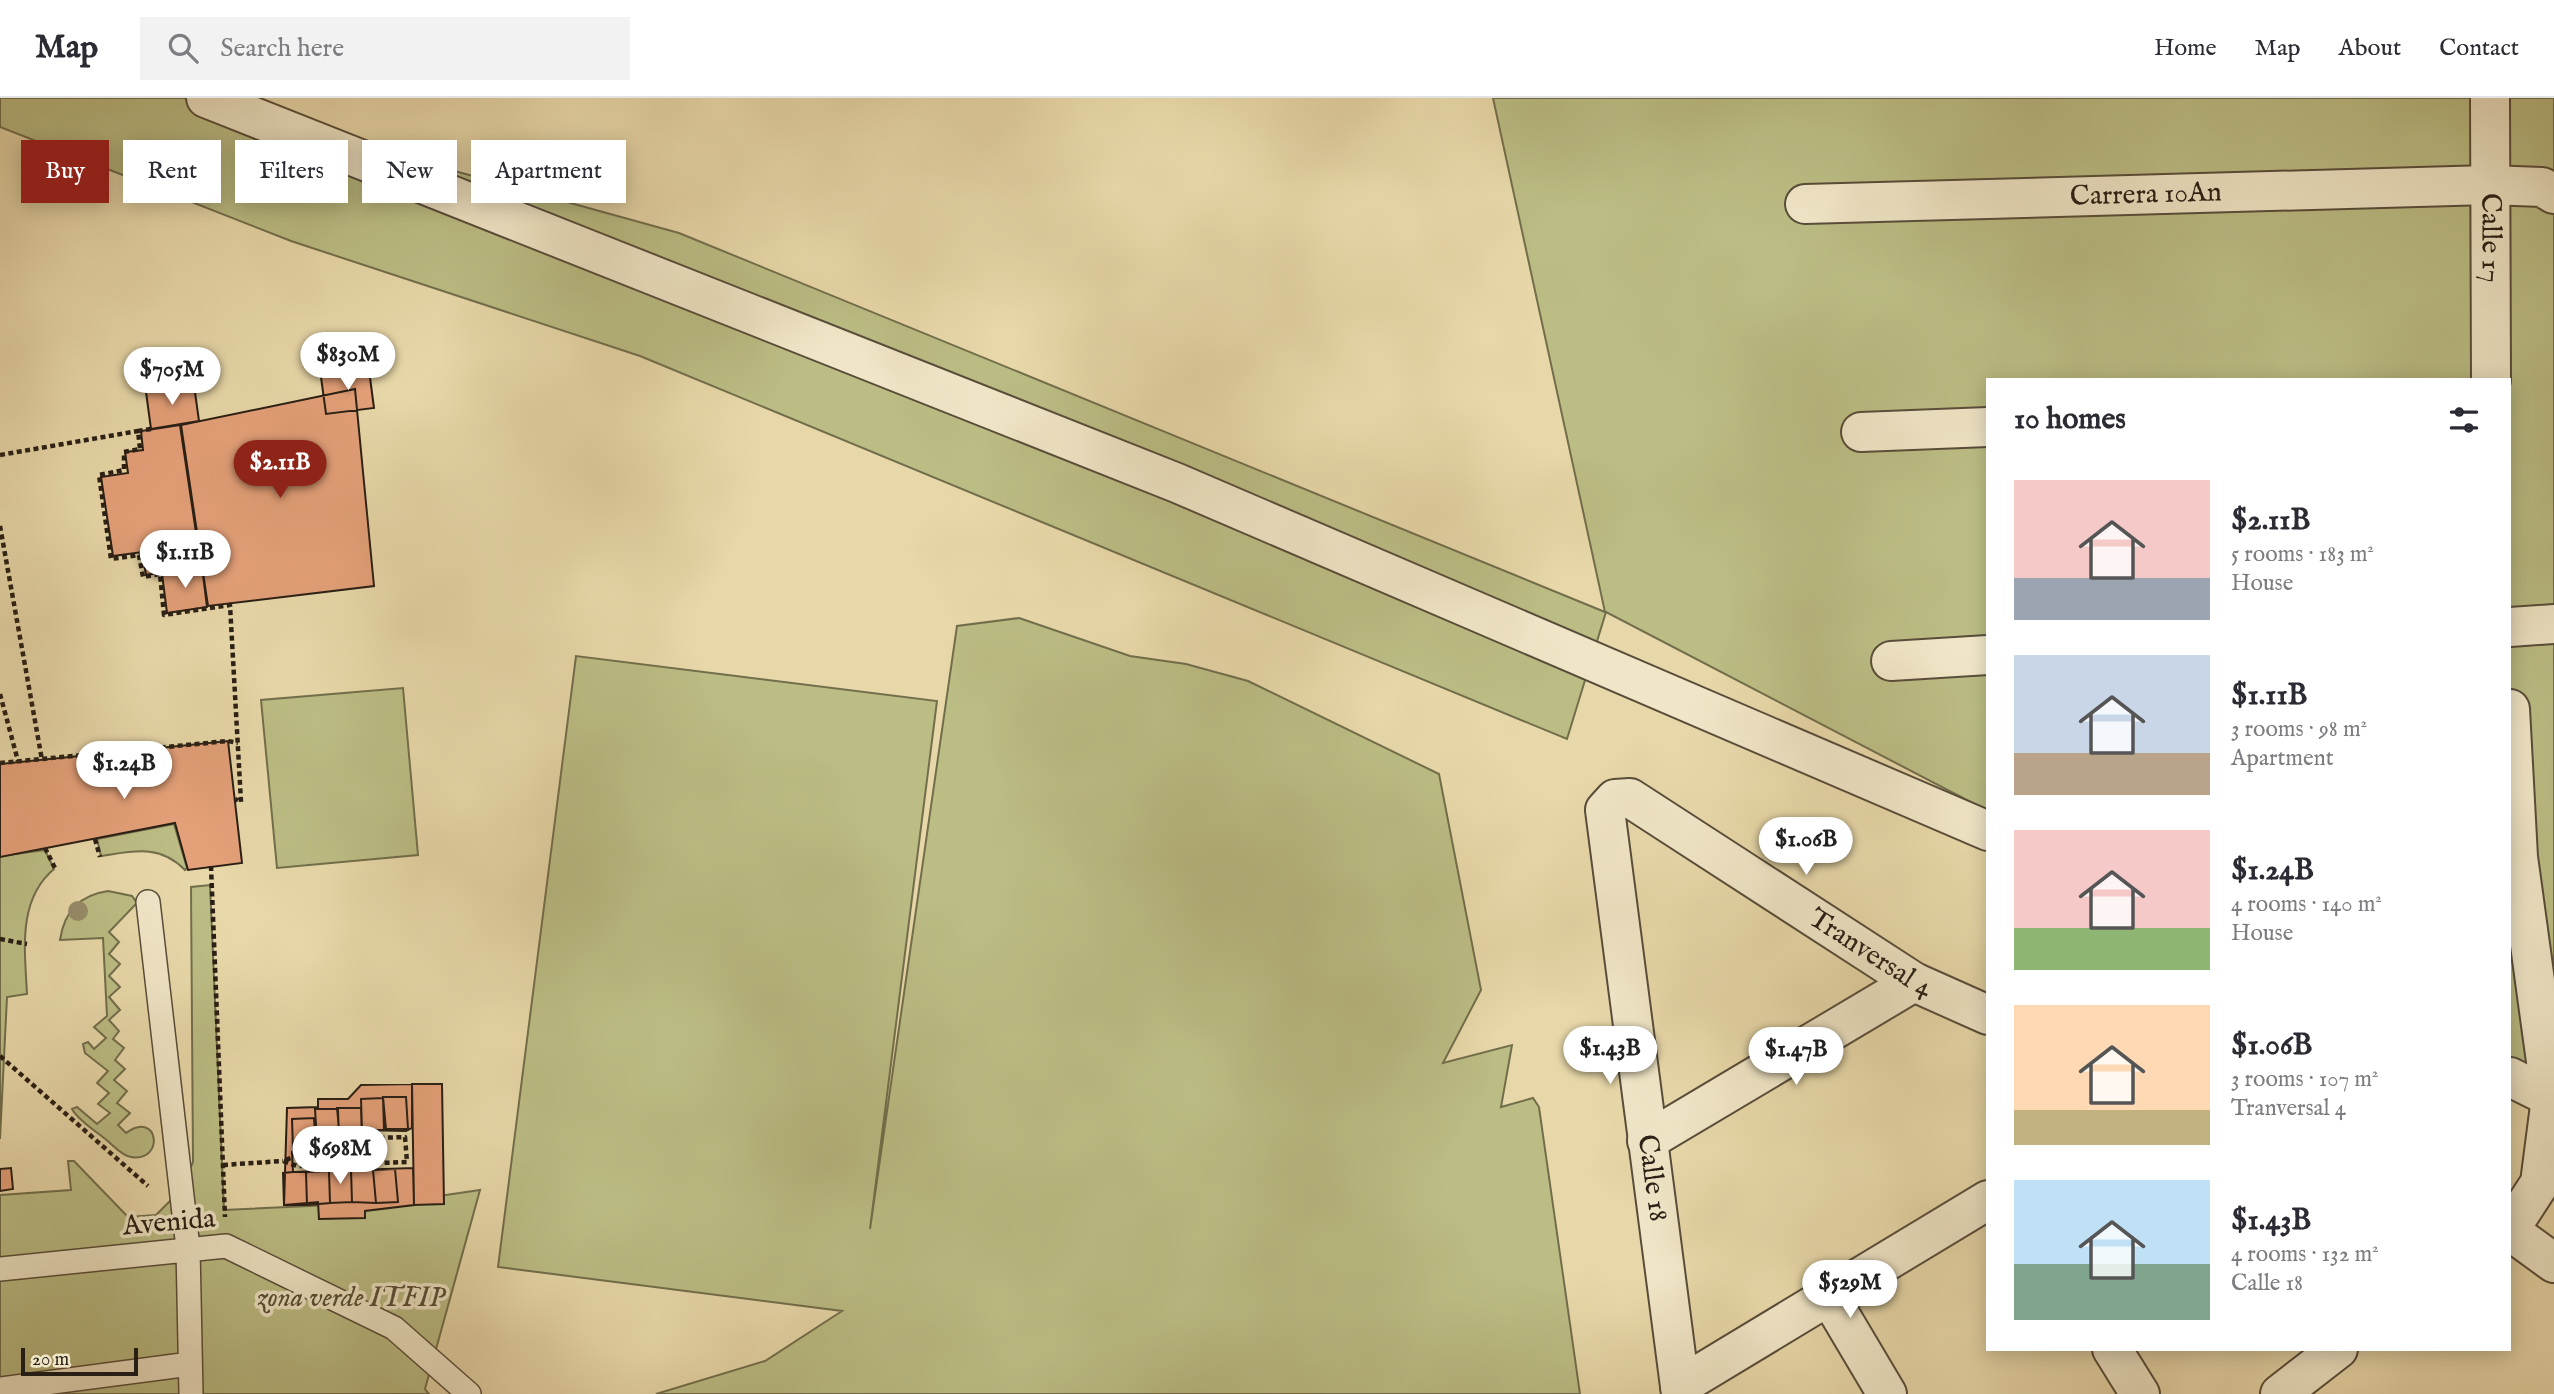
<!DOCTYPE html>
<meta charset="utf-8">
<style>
body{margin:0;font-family:"IM FELL English",serif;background:#f2f2f3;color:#2b2b33;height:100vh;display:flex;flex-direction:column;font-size:26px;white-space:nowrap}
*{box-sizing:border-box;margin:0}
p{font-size:23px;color:#7c7c81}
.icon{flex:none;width:38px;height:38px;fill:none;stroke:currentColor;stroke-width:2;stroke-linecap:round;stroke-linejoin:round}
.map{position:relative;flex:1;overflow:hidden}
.drawer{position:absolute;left:1986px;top:280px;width:525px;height:973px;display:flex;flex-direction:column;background:#fff;border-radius:0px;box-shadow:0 4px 18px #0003}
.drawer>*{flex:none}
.banner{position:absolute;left:21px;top:42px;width:665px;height:63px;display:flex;gap:14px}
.scale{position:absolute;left:21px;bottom:18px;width:117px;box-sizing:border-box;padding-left:7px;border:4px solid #291f15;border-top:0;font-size:19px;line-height:24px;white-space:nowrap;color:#291f15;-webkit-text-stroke:5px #f0e6c7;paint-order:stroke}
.price{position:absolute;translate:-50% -60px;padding:0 16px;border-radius:24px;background:#fff;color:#222;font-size:23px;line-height:46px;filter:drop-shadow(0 2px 4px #0008)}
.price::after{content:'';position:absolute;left:50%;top:42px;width:21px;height:16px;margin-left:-10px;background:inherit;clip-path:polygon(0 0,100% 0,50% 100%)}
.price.on{background:#8f2418;color:#fff}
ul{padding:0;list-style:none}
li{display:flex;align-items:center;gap:21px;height:175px;padding:0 28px}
li span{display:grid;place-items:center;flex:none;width:196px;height:140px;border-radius:0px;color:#555}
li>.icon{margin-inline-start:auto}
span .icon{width:84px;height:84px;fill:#fffc;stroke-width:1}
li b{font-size:30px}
h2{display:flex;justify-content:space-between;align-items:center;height:84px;padding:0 28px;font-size:30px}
.tag{padding:0 24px;border-radius:0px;background:#fff;box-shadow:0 4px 18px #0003;font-size:24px;line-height:63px}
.tag.on{background:#8f2418;color:#fff}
header{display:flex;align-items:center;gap:42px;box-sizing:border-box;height:98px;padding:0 35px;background:#fff;border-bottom:2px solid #e1e1e2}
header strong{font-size:33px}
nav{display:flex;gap:38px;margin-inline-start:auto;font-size:24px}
.search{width:490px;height:63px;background:#f2f2f3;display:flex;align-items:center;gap:18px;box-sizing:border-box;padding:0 24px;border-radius:0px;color:#7c7c81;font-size:26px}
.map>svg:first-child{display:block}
.green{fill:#bbbd84;stroke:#726e4c;stroke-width:2}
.building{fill:#e4a079;stroke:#291f15;stroke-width:2}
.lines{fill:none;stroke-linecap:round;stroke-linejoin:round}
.service-casing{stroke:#594d3a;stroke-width:26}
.minor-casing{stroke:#594d3a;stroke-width:42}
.path{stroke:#291f15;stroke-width:4.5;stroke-dasharray:5 3.5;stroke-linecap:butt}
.service{stroke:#f0e6c7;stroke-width:23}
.minor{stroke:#f0e6c7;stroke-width:38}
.tree{fill:#978c6a}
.labels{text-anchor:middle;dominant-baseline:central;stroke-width:7;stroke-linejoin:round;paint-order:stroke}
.street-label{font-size:28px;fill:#291f15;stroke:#f0e6c7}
.park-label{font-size:28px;font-style:italic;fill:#554e36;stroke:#f0e6c7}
</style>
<header>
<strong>Map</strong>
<div class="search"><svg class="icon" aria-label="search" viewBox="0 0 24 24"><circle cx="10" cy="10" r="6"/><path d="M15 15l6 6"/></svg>Search here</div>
<nav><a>Home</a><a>Map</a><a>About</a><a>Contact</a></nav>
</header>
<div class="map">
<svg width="2554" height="1296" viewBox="0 0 2554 1296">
<rect width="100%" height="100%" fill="#e8d8a9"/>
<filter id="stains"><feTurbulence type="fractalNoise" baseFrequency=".00286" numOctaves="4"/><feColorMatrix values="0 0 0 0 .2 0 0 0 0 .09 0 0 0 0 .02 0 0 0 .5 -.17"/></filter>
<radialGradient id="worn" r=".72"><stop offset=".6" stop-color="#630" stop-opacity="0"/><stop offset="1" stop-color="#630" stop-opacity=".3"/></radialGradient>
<path class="green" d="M0,0H191L679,135L1605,514L1493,0H2554V1007L2510,984V282H1988V713L1606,514L1567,641L640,258L291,143L0,29Z
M1019,520L1130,558L1186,566L1248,583L1439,676L1481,892L1443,965L1512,947L1501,1009L1533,1000L1539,1009L1580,1296H656L765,1263L842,1213L498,1169L576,558L937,603L870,1131L957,528Z
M403,590L418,757L277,770L261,602Z
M174,726L187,770L185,772C160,746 134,753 101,758L97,741Z
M45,752L54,771C17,802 25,853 27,896L7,899L0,1041V758Z
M210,787L224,1112L398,1104L480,1092L425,1291L429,1296H0V1097L71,1092L68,1063H74L128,1119L156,1117L180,1093L193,1064L191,789Z
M108,793L132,798L137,805L109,834L119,844L109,856L120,866L109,878L120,889L109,899L120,912L109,922L119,933L113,941L124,950L115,962L125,971L114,982L127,993L117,1005L130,1015L118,1027L126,1035C159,1011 165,1065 131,1059C122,1058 112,1046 104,1040C94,1032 78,1022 72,1011L77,1009L97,1026L110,1015L98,1006L109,995L97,985L108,973L85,955L83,946L88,944L94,951L106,940L94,929L107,918L103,840L60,842C64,814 80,797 108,793Z"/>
<path class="building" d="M369,272L374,310L326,316L321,279Z
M194,287L199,323L151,331L146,294Z
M355,291L374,488L208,508L181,327Z
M180,327L201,468L146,477L142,454L113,458L101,379L128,375L125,354L143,352L141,333Z
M202,469L207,509L167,515L162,476Z
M228,643L242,765L188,772L175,725L0,759V666Z
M412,986V1030L406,1033L361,1032L363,1043H325V1048L319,1053L292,1054L293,1074L413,1070L414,1107L365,1113V1120L319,1121L318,1104L284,1107L287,1010L318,1009V1001H348L361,987Z
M412,986H442L444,1106L414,1107Z
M383,999H406L408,1031H386Z
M383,1000L384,1032H362L361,1001Z
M337,1010H361L362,1042H340Z
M315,1011H338L339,1043H317Z
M314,1020L316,1052H293L292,1021Z
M11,1070L13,1091L0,1093V1071Z
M395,1071L398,1104L376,1105L373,1072Z
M351,1072L352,1104L330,1105L329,1073Z
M351,1072H373L376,1105L352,1104Z
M329,1073L330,1105L307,1107L306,1074Z
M293,1074H306L307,1107H284L283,1075Z"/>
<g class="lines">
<defs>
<path id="service" d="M148,804L188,1150L191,1296
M0,1171L226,1148L394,1230L469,1296
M0,1291L190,1266"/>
<g id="minor">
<path d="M206,0L1177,385L1988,733"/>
<path id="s1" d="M2490,0L2491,282"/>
<path id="s2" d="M1805,106L2489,87L2542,89L2554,96"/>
<path d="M1861,334L1988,329"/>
<path d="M2510,529L2554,526"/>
<path d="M1891,563L1988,557"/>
<path d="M2510,611L2518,759L2551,1000L2540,1085L2510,1131"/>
<path d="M2510,979L2554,1001"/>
<path d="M1647,1043L1914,884"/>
<path d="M2510,1133L2554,1165"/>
<path d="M1830,1200L1887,1296"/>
<path d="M2112,1251L2140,1296"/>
<path d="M1680,1288L1988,1102"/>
<path id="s3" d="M1681,1296L1605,712L1615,701L1630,700L1914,884L1988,917"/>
<path d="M2280,1296L2338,1251"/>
</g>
</defs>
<use href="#service" class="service-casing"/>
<use href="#minor" class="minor-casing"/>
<path class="path" d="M151,331L138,333L140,351L124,354V372L99,377L111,461L139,457L143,479L160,476L164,517L230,507L241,704L235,701
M0,357L138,333
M0,428L42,662
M0,596L18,663
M0,665L228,643L238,645
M95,741L100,759
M45,750L56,772
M211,768L225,1119
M0,841L27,846
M0,958L148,1088
M405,1039L407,1064L297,1068L283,1063L296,1058L326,1057L325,1051L377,1049V1040Z
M223,1067L283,1063"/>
<use href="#service" class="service"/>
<use href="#minor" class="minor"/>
</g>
<circle class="tree" cx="78" cy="813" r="10"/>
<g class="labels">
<g class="street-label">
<text stroke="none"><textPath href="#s2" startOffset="341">Carrera 10An</textPath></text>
<text stroke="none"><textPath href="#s1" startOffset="140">Calle 17</textPath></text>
<text stroke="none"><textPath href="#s3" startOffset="905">Tranversal 4</textPath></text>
<text transform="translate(1652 1080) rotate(82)">Calle 18</text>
<text transform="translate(169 1125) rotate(-5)">Avenida</text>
</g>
<g class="park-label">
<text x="351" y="1200">zona verde ITFIP</text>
</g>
</g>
<rect width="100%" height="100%" filter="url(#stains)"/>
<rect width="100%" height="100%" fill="url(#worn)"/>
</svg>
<div class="scale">20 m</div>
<b class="price" style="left:348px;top:294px">$830M</b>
<b class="price" style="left:172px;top:309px">$705M</b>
<b class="price on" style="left:280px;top:402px">$2.11B</b>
<b class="price" style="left:185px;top:492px">$1.11B</b>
<b class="price" style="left:124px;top:703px">$1.24B</b>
<b class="price" style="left:1806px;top:779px">$1.06B</b>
<b class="price" style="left:1610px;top:988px">$1.43B</b>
<b class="price" style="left:1796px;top:989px">$1.47B</b>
<b class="price" style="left:340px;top:1088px">$698M</b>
<b class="price" style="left:1850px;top:1222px">$529M</b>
<div class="banner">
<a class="tag on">Buy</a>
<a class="tag">Rent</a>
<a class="tag">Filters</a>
<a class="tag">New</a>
<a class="tag">Apartment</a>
</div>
<section class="drawer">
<h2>10 homes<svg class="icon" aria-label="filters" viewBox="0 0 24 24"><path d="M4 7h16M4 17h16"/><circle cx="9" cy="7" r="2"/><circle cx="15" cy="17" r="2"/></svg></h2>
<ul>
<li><span style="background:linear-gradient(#f6c9c9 70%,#9aa5b1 0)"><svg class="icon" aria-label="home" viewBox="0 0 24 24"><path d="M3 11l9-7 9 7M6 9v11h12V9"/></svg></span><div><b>$2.11B</b><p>5 rooms · 183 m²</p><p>House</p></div></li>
<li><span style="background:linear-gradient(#c9d6e8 70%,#b9a48a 0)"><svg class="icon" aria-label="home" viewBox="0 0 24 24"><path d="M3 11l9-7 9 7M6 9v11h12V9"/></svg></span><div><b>$1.11B</b><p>3 rooms · 98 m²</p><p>Apartment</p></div></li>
<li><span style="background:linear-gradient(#f6c9c9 70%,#8fb573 0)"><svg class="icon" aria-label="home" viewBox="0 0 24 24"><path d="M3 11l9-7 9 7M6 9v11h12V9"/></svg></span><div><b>$1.24B</b><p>4 rooms · 140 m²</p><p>House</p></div></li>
<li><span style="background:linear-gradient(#ffd9b3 75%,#c2b280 0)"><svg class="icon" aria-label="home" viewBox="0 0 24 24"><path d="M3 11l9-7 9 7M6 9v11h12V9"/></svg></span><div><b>$1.06B</b><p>3 rooms · 107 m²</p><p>Tranversal 4</p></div></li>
<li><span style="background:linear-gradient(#bfe0f5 60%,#7fa58c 0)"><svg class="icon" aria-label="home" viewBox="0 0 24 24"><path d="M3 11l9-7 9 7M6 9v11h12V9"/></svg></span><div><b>$1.43B</b><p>4 rooms · 132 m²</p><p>Calle 18</p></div></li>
</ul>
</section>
</div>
